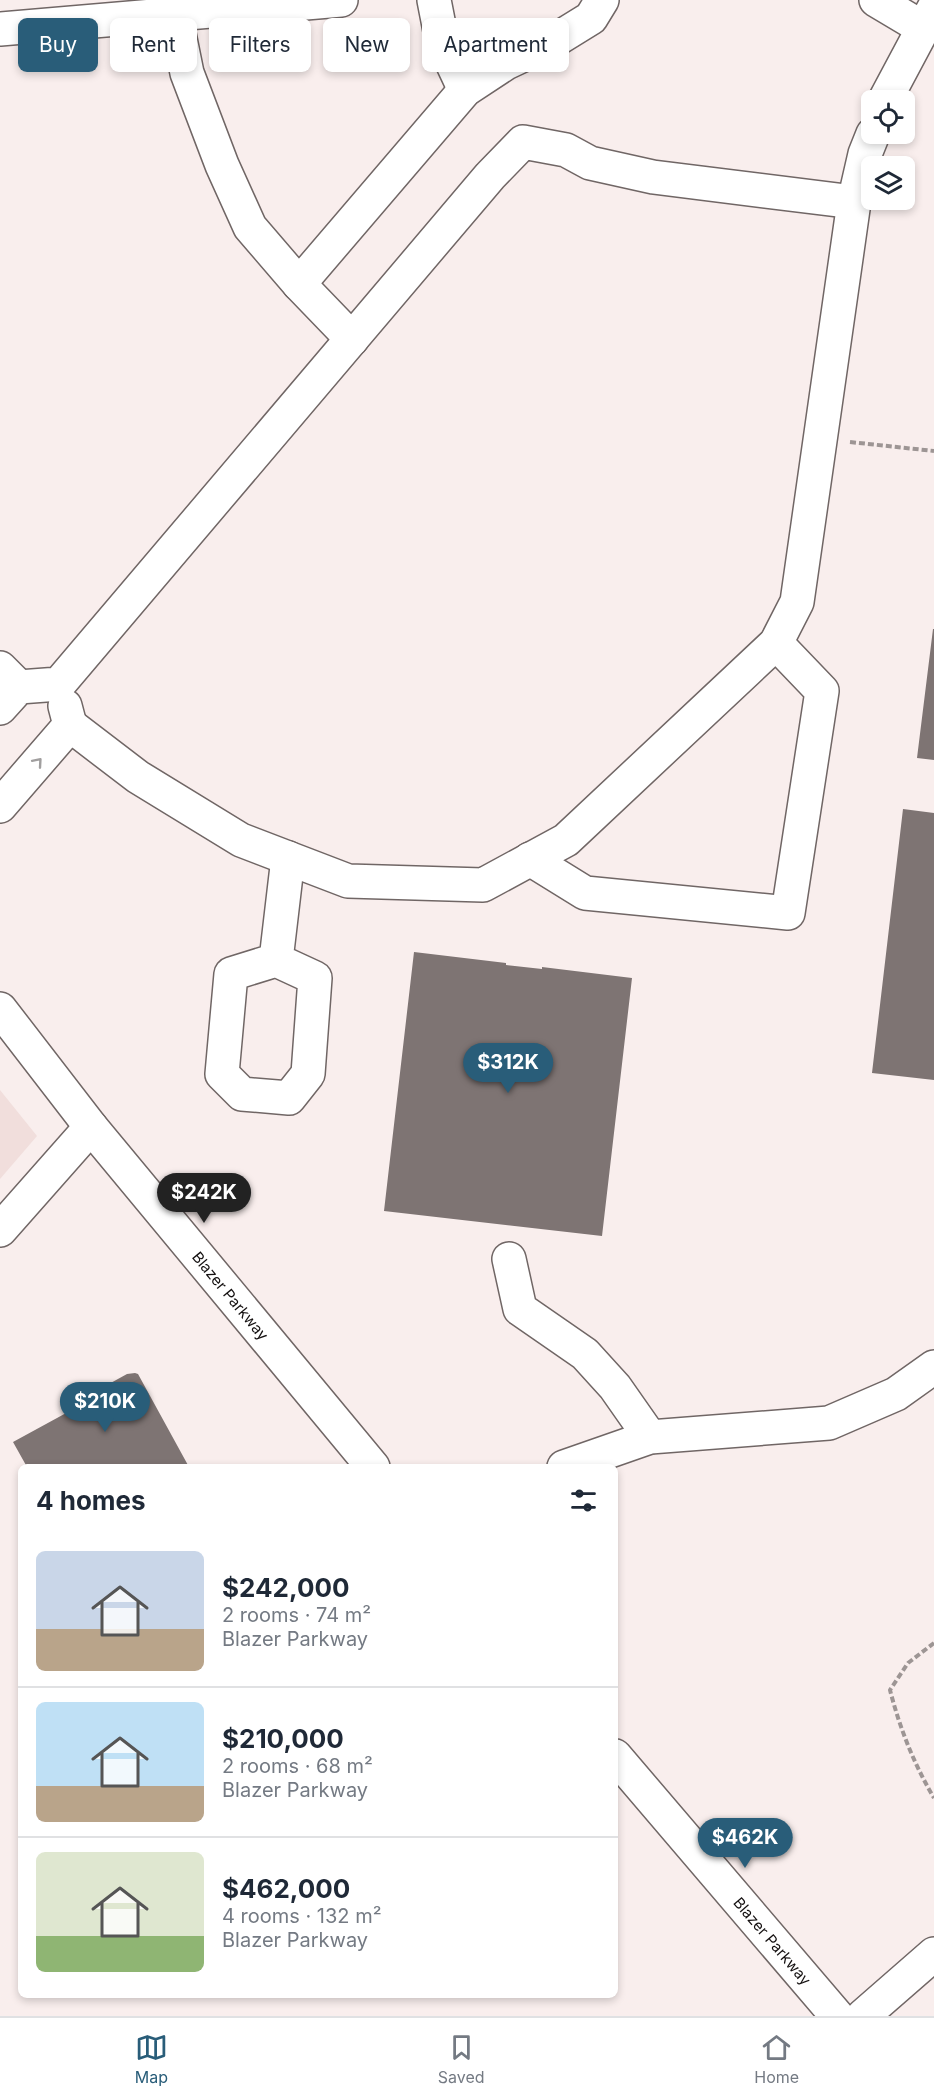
<!DOCTYPE html>
<meta charset="utf-8">
<style>
body{margin:0;font-family:Inter,sans-serif;background:#f2f2f3;color:#1f2937;height:100vh;display:flex;flex-direction:column;font-size:22px;white-space:nowrap}
*{box-sizing:border-box;margin:0}
p{font-size:20px;color:#747a83}
.icon{flex:none;width:33px;height:33px;fill:none;stroke:currentColor;stroke-width:2;stroke-linecap:round;stroke-linejoin:round}
.map{position:relative;flex:1;overflow:hidden}
.panel{position:absolute;left:18px;top:1464px;width:600px;height:534px;display:flex;flex-direction:column;background:#fff;border-radius:9px;box-shadow:0 3px 9px #0003}
.panel>*{flex:none}
.hud{position:absolute;left:18px;top:18px;width:600px;height:54px;display:flex;gap:12px}
.buttons{position:absolute;left:861px;top:90px;display:grid;gap:12px}
.buttons a{display:grid;place-items:center;width:54px;height:54px;border-radius:9px;background:#fff;box-shadow:0 3px 9px #0003;font-size:30px}
.price{position:absolute;translate:-50% -51px;padding:0 14px;border-radius:21px;background:#295d79;color:#fff;font-size:20px;line-height:39px;filter:drop-shadow(0 2px 3px #0008)}
.price::after{content:'';position:absolute;left:50%;top:36px;width:18px;height:14px;margin-left:-9px;background:inherit;clip-path:polygon(0 0,100% 0,50% 100%)}
.price.active{background:#222;color:#fff}
ul{padding:0;list-style:none}
li{display:flex;align-items:center;gap:18px;height:150px;padding:0 18px}
li+li{border-top:2px solid #e0e1e3}
li span{display:grid;place-items:center;flex:none;width:168px;height:120px;border-radius:9px;color:#555}
li>.icon{margin-inline-start:auto}
span .icon{width:72px;height:72px;fill:#fffc;stroke-width:1}
li b{font-size:26px}
h2{display:flex;justify-content:space-between;align-items:center;height:72px;padding:0 18px;font-size:26px}
.pill{padding:0 21px;border-radius:9px;background:#fff;box-shadow:0 3px 9px #0003;font-size:21px;line-height:54px}
.pill.active{background:#295d79;color:#fff}
.menu{display:flex;justify-content:space-around;align-items:center;height:84px;border-top:2px solid #e0e1e3;background:#fff;font-size:16px;color:#747a83}
.menu a{display:grid;justify-items:center;gap:3px}
.menu .active{color:#295d79}
.map>svg:first-child{display:block}
.built{fill:#f1dedc}
.building{fill:#7e7473}
.lines{fill:none;stroke-linecap:round;stroke-linejoin:round}
.minor-casing{stroke:#706665;stroke-width:36}
.path{stroke:#9d9594;stroke-width:4;stroke-dasharray:6 3;stroke-linecap:butt}
.minor{stroke:#fff;stroke-width:33}
.oneway{stroke:#a19f9f}
.labels{text-anchor:middle;dominant-baseline:central;stroke-width:5;stroke-linejoin:round;paint-order:stroke}
.street-label{font-size:15px;fill:#141010;stroke:#fefefe}
</style>
<div class="map">
<svg width="934" height="2016" viewBox="0 0 934 2016">
<rect width="100%" height="100%" fill="#f9eeed"/>
<path class="built" d="M0,1090L37,1136L0,1179Z"/>
<path class="building" d="M933,629H934V760L917,758Z
M903,809L934,813V1080L872,1073Z
M414,952L506,963V965L542,969V967L632,978L602,1236L384,1211Z
M135,1373L138,1374L189,1467H27L13,1442L68,1412L69,1406L127,1374Z"/>
<g class="lines">
<defs>
<g id="minor">
<path d="M174,0L175,14L187,73L222,165L250,227L299,284L352,339"/>
<path d="M434,0L442,41L465,90"/>
<path d="M876,0L923,28"/>
<path d="M0,29L341,0"/>
<path d="M885,100L934,8"/>
<path d="M299,284L465,90L506,63L557,39L591,18L602,0"/>
<path d="M0,668L19,687"/>
<path d="M0,708L19,687L59,684L490,176L523,142L566,150L590,163L653,177L854,202"/>
<path d="M70,725L138,777L241,840L348,881L483,885L566,840L776,643L797,602L854,202L865,154L873,134"/>
<path d="M0,806L70,725L65,706"/>
<path d="M530,859L585,893L788,913L822,691L776,643"/>
<path d="M276,960L231,974L222,1074L242,1094L289,1098L308,1074L315,978L276,960L288,858"/>
<path id="s1" d="M0,1009L91,1127L373,1467"/>
<path d="M0,1230L91,1127"/>
<path d="M509,1259L520,1309L585,1354L615,1387L650,1437"/>
<path d="M564,1467L650,1437L829,1423L896,1394L934,1367"/>
<path id="s2" d="M615,1756L837,2016"/>
<path d="M863,2016L934,1954"/>
</g>
</defs>
<use href="#minor" class="minor-casing"/>
<path class="path" d="M850,442L934,451
M934,1643L908,1663L890,1690C900,1729 914,1764 934,1798"/>
<use href="#minor" class="minor"/>
</g>
<defs><path id="oneway-chevron" d="M-2-3.5L2.5 0L-2 3.5" fill="none" stroke-width="1.6" stroke-linecap="round" stroke-linejoin="round" transform="scale(1.5)"/></defs>
<use class="oneway" href="#oneway-chevron" transform="translate(38 762) rotate(-49)"/>
<g class="labels">
<g class="street-label">
<text stroke="none"><textPath href="#s1" startOffset="368">Blazer Parkway</textPath></text>
<text stroke="none"><textPath href="#s2" startOffset="243">Blazer Parkway</textPath></text>
</g>
</g>
</svg>
<div class="buttons">
<a><svg class="icon" aria-label="locate" viewBox="0 0 24 24"><circle cx="12" cy="12" r="6"/><path d="M12 2v4M12 18v4M2 12h4M18 12h4"/></svg></a>
<a><svg class="icon" aria-label="layers" viewBox="0 0 24 24"><path d="M12 4l9 5-9 5-9-5zM3 14l9 5 9-5"/></svg></a>
</div>
<b class="price" style="left:508px;top:1094px">$312K</b>
<b class="price active" style="left:204px;top:1224px">$242K</b>
<b class="price" style="left:105px;top:1433px">$210K</b>
<b class="price" style="left:745px;top:1869px">$462K</b>
<div class="hud">
<a class="pill active">Buy</a>
<a class="pill">Rent</a>
<a class="pill">Filters</a>
<a class="pill">New</a>
<a class="pill">Apartment</a>
</div>
<section class="panel">
<h2>4 homes<svg class="icon" aria-label="filters" viewBox="0 0 24 24"><path d="M4 7h16M4 17h16"/><circle cx="9" cy="7" r="2"/><circle cx="15" cy="17" r="2"/></svg></h2>
<ul>
<li><span style="background:linear-gradient(#c9d6e8 65%,#b9a48a 0)"><svg class="icon" aria-label="home" viewBox="0 0 24 24"><path d="M3 11l9-7 9 7M6 9v11h12V9"/></svg></span><div><b>$242,000</b><p>2 rooms · 74 m²</p><p>Blazer Parkway</p></div></li>
<li><span style="background:linear-gradient(#bfe0f5 70%,#b9a48a 0)"><svg class="icon" aria-label="home" viewBox="0 0 24 24"><path d="M3 11l9-7 9 7M6 9v11h12V9"/></svg></span><div><b>$210,000</b><p>2 rooms · 68 m²</p><p>Blazer Parkway</p></div></li>
<li><span style="background:linear-gradient(#dfe7d0 70%,#8fb573 0)"><svg class="icon" aria-label="home" viewBox="0 0 24 24"><path d="M3 11l9-7 9 7M6 9v11h12V9"/></svg></span><div><b>$462,000</b><p>4 rooms · 132 m²</p><p>Blazer Parkway</p></div></li>
</ul>
</section>
</div>
<nav class="menu">
<a class="active"><svg class="icon" aria-label="map" viewBox="0 0 24 24"><path d="M3 6l6-2 6 2 6-2v14l-6 2-6-2-6 2zM9 4v14M15 6v14"/></svg>Map</a>
<a><svg class="icon" aria-label="saved" viewBox="0 0 24 24"><path d="M7 4h10v16l-5-4-5 4z"/></svg>Saved</a>
<a><svg class="icon" aria-label="home" viewBox="0 0 24 24"><path d="M3 11l9-7 9 7M6 9v11h12V9"/></svg>Home</a>
</nav>
